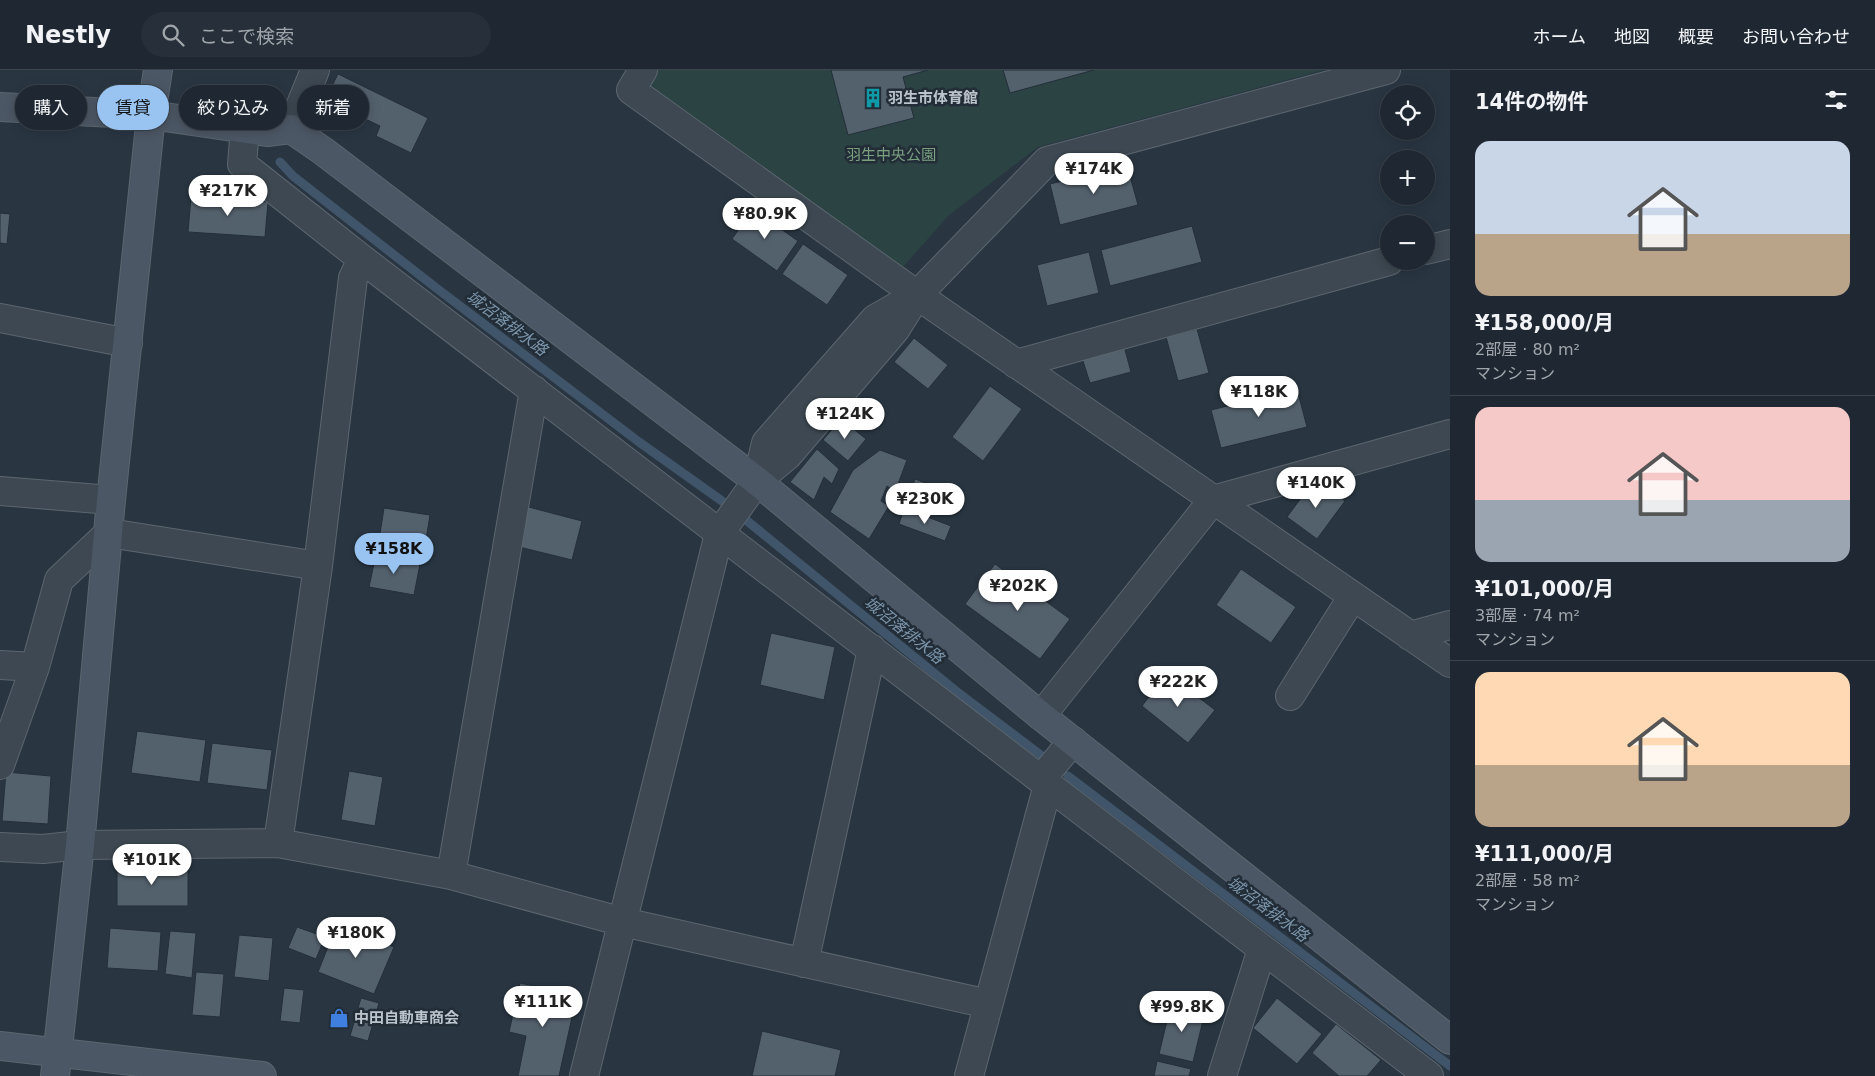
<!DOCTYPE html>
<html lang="ja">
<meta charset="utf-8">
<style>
body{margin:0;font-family:"DejaVu Sans","Noto Sans JP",sans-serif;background:#27303a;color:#f1f3f6;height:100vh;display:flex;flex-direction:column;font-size:19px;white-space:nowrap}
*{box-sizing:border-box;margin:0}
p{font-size:16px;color:#a1a6ac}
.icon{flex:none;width:28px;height:28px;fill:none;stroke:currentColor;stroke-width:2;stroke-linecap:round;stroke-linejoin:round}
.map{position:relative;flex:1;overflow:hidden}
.sheet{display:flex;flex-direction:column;background:#1f2832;width:425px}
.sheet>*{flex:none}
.top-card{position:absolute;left:15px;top:15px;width:475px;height:45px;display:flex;gap:10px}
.controls{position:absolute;left:1380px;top:15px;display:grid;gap:10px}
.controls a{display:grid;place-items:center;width:55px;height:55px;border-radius:50%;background:#1f2832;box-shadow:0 2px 12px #0003,0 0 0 1px #3c444d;font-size:25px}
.price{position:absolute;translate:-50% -42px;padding:0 11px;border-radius:18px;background:#fff;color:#222;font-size:16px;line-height:32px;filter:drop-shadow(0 1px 2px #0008)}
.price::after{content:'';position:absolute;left:50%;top:30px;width:15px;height:11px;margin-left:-8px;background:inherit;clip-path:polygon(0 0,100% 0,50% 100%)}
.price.active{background:#99c4f2;color:#111}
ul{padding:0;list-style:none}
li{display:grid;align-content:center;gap:10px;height:265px;padding:0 25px}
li+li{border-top:1px solid #3c444d}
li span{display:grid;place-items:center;height:155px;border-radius:15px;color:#555}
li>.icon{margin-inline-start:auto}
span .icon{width:90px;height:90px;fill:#fffc;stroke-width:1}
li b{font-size:21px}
h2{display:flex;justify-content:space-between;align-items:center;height:60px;padding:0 25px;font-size:21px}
.pill{padding:0 18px;border-radius:22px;background:#1f2832;box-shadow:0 2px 12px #0003,0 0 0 1px #3c444d;font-size:18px;line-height:45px}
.pill.active{background:#99c4f2;color:#111}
header{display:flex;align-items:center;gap:30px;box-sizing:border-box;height:70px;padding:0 25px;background:#1f2832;border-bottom:1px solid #3c444d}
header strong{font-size:24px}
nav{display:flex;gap:28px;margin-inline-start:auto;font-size:18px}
.search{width:350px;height:45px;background:#27303a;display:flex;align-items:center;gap:12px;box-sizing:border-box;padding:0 18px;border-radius:28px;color:#a1a6ac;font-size:19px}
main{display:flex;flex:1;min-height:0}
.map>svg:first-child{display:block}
.green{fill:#2b4343}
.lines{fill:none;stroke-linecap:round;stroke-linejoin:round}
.stream{stroke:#40556a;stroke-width:9}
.building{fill:#53616d;stroke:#242f39}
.street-casing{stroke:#5c666f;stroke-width:30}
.secondary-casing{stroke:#5c666f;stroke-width:30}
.street{stroke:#3d4852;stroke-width:28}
.secondary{stroke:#4c5765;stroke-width:28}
.labels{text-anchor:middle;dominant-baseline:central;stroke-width:5;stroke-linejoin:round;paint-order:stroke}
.poi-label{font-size:15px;font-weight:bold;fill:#bbc3cc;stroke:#222d37;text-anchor:start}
.park-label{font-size:15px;fill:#7aa080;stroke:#222d37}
.water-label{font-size:16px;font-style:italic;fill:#7d96ac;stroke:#222d37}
</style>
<header>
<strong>Nestly</strong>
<div class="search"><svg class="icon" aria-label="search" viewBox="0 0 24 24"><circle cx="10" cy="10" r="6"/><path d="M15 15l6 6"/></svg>ここで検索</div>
<nav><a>ホーム</a><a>地図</a><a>概要</a><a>お問い合わせ</a></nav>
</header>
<main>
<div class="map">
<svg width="1450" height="1006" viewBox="0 0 1450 1006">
<rect width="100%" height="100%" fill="#293642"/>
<path class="green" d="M656,0H1324L1038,77L948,146L903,197L647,14Z"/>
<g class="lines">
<path class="stream" d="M280,92L293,106L435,217L639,372L722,431
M746,450L956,621L1046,689
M1068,706L1450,996"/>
</g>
<path class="building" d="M831,0H928L903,7L914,48L848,65Z
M1003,0H1094L1010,23Z
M338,4L428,48L411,83L376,66L380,56L336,35L343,22L332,16Z
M1127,95L1138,135L1060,155L1050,114Z
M191,127L268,132L265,167L188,162Z
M753,139L798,171L777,201L732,169Z
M0,143L10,144L7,174L0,173Z
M1192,156L1202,192L1110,216L1101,180Z
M803,174L848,205L827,235L782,204Z
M1089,182L1099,223L1047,236L1037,195Z
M1197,259L1209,303L1178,311L1166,267Z
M914,268L948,295L928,319L894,292Z
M1124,276L1131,302L1090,313L1082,288Z
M990,316L1022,339L983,391L952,367Z
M1297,319L1307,357L1221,378L1211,340Z
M841,349L866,369L848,391L823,370Z
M817,379L839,399L832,414L824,407L814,430L790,412Z
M880,380L907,390L895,422L887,416L881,431L889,436L869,469L830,442L853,400Z
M915,409L962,427L955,445L909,427Z
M1315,409L1345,431L1317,469L1287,447Z
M521,435L582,451L572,490L511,475Z
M384,438L430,445L425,476L379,470Z
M904,438L951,456L945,471L899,454Z
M376,484L420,494L414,525L369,517Z
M995,494L1070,549L1040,589L965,534Z
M1241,499L1296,537L1271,573L1216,535Z
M771,563L835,577L824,630L760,615Z
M1167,603L1215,640L1188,673L1142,636Z
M137,661L206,670L200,712L131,703Z
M212,673L272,680L267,720L207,713Z
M349,701L383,707L375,756L341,750Z
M6,702L51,706L48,754L2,751Z
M117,796H188V836H117Z
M337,854L394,877L374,924L318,902Z
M297,857L325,867L316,889L288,878Z
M110,858L161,862L158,901L107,898Z
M170,861L196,863L192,908L165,904Z
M239,865L273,868L269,911L234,907Z
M196,902L224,904L220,947L192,945Z
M520,913L577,925L559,1006H518L526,966L509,962Z
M284,918L304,920L300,953L280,951Z
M361,928L379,933L368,971L350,966Z
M1277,928L1322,964L1297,994L1253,958Z
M1171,934L1205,942L1193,992L1159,984Z
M1336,954L1381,990L1367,1006H1339L1312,983Z
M762,961L841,980L835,1006H752Z
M1157,991L1191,999L1189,1006H1154Z"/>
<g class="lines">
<defs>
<path id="street" d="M643,0L631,20L917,225L1450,593
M245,59L242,94L362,189L353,208L318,496L278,773
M291,59L315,0
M1426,180L1450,174
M362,189L1048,715L969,1006
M917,225L1047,91L1386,0
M0,248L128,273
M1016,294L1389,191
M0,421L111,430
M1410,566L1450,555
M0,595L35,597
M1290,626L1353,526
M1041,646L1213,430L1450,364
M0,695L35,597L59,510L109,463L318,496
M1041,709L1073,671
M1048,715L1429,1006
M0,777L43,779L80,775L278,773L451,805L623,852L988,934
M451,805L534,320
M804,893L872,579
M584,1006L719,464L757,411L788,385L895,260L917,225L875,249L766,373L757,411
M1222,1006L1262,879"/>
<path id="secondary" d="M0,37L151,45L267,62L291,59L323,81L757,411L1041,646L1450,970
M0,976L262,1006
M55,1006L80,775L111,430L151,45L158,0"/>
</defs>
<use href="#street" class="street-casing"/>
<use href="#secondary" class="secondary-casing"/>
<use href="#street" class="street"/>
<use href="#secondary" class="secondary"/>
</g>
<defs>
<symbol id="building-bare" viewBox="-9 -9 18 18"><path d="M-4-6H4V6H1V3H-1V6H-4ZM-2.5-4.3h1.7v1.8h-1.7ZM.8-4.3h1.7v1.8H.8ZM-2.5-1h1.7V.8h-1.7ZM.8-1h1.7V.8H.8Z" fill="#0f9aa8" stroke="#222d37" stroke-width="2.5" paint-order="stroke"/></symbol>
<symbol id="shop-bare" viewBox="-9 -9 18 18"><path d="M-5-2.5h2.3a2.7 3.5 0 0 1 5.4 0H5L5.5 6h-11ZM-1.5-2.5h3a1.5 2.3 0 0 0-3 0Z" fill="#3f7fe0" stroke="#222d37" stroke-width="2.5" paint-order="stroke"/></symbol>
</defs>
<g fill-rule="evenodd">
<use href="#building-bare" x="859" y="14" width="28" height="28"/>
<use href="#shop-bare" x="325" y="934" width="28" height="28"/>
</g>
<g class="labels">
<g class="poi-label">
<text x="888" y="28">羽生市体育館</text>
<text x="354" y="948">中田自動車商会</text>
</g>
<g class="park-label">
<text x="891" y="85">羽生中央公園</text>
</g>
<g class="water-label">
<text transform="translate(507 253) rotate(37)">城沼落排水路</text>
<text transform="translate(904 560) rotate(39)">城沼落排水路</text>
<text transform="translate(1268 839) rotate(37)">城沼落排水路</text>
</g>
</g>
</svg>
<div class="controls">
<a><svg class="icon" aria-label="locate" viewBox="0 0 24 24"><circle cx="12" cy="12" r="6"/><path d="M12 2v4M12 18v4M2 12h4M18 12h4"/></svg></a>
<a>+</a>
<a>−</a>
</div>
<b class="price" style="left:1094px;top:125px">¥174K</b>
<b class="price" style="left:228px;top:147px">¥217K</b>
<b class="price" style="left:765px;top:170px">¥80.9K</b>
<b class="price" style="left:1259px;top:348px">¥118K</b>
<b class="price" style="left:845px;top:370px">¥124K</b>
<b class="price" style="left:1316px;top:439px">¥140K</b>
<b class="price" style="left:925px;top:455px">¥230K</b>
<b class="price active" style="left:394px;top:505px">¥158K</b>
<b class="price" style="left:1018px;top:542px">¥202K</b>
<b class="price" style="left:1178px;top:638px">¥222K</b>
<b class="price" style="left:152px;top:816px">¥101K</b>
<b class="price" style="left:356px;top:889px">¥180K</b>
<b class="price" style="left:543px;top:958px">¥111K</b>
<b class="price" style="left:1182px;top:963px">¥99.8K</b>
<div class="top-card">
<a class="pill">購入</a>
<a class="pill active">賃貸</a>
<a class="pill">絞り込み</a>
<a class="pill">新着</a>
</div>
</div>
<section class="sheet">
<h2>14件の物件<svg class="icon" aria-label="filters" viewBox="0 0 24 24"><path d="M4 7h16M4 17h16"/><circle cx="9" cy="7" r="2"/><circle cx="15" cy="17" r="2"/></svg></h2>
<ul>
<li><span style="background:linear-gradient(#c9d6e8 60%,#b9a48a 0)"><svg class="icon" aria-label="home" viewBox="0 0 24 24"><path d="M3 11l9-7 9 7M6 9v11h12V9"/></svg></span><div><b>¥158,000/月</b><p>2部屋 · 80 m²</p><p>マンション</p></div></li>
<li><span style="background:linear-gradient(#f6c9c9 60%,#9aa5b1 0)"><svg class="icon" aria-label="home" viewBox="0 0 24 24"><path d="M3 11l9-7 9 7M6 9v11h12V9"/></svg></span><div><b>¥101,000/月</b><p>3部屋 · 74 m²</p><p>マンション</p></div></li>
<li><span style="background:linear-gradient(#ffd9b3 60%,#b9a48a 0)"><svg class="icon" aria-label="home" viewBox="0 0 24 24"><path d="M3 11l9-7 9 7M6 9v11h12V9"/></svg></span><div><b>¥111,000/月</b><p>2部屋 · 58 m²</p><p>マンション</p></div></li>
</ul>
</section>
</main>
